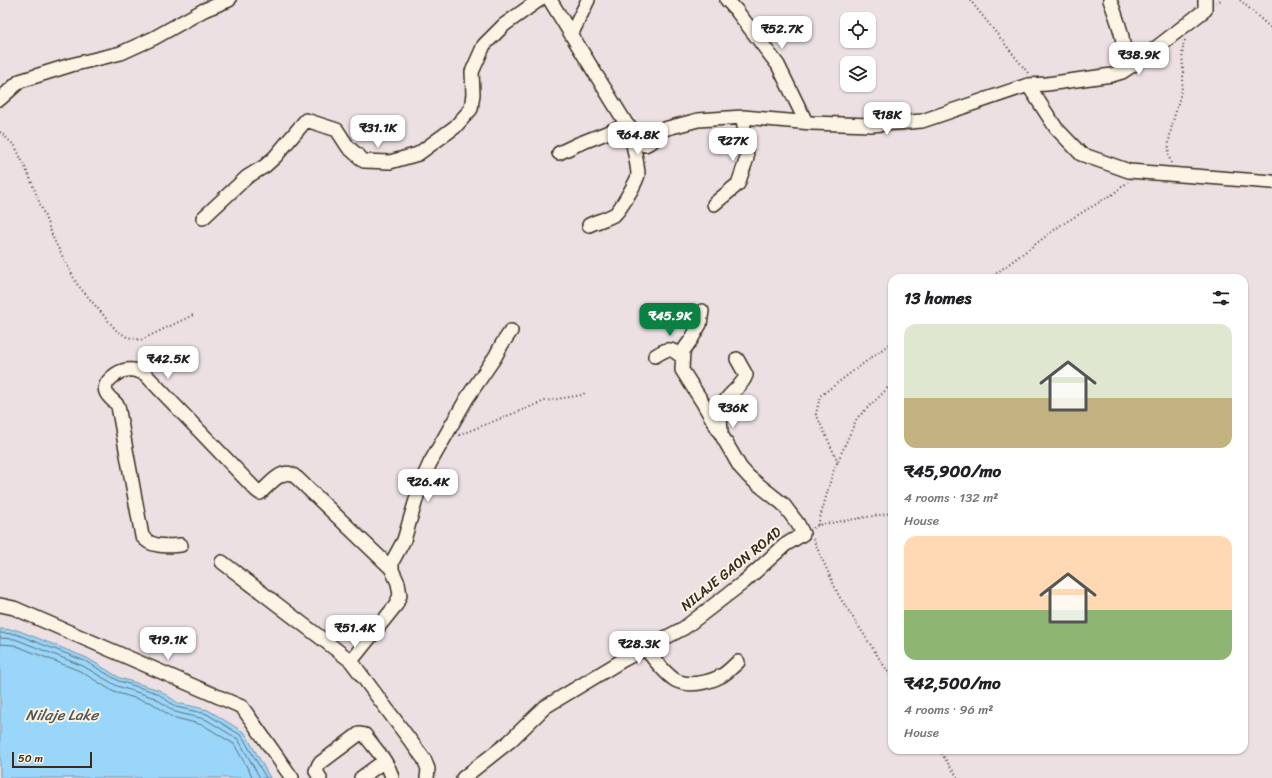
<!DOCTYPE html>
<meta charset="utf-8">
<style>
body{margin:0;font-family:Sriracha,sans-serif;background:#f6f6f6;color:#202124;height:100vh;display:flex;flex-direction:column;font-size:15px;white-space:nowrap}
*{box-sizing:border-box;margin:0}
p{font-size:13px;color:#757577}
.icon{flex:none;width:22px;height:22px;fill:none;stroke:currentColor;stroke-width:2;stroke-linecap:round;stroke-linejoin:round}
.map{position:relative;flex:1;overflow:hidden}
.details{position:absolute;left:888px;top:274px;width:360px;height:480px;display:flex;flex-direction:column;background:#fff;border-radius:12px;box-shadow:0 1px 3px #0004}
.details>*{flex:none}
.tools{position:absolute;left:840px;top:12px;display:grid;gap:8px}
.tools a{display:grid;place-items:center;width:36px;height:36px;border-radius:8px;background:#fff;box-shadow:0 1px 3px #0004;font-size:20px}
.scale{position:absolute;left:12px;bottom:10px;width:80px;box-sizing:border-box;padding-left:4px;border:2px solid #3b2a1e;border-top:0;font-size:11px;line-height:14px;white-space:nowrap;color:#3b2a1e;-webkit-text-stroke:3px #fcf5e5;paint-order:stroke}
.price{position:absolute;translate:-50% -34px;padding:0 9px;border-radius:8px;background:#fff;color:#222;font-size:13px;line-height:26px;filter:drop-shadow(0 1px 2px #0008)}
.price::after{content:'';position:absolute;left:50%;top:24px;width:12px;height:9px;margin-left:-6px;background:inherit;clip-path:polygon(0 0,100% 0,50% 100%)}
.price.on{background:#0b8043;color:#fff}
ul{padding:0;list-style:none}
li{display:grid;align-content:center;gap:8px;height:212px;padding:0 16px}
li span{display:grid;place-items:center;height:124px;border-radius:12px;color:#555}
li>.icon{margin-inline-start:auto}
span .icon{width:72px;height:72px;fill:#fffc;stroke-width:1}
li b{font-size:17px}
h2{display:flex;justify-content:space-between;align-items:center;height:48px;padding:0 16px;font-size:17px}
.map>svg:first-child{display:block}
.water{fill:#99d6fa;stroke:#7391a2}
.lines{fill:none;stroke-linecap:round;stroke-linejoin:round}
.shore{stroke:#616f76;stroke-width:1}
.minor-casing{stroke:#3b2a1e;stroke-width:16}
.path{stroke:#3b2a1e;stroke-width:2;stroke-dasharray:1 3;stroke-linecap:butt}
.minor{stroke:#fcf5e5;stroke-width:13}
.labels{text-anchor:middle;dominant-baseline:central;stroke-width:4;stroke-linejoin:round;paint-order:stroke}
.street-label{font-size:14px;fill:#3b2a1e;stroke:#fcf5e5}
.water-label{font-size:15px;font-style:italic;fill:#525555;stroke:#fcf5e5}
</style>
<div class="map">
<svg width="1272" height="778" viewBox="0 0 1272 778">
<rect width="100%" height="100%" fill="#ece0e3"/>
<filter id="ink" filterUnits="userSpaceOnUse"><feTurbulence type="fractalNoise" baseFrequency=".025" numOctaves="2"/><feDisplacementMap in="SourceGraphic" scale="8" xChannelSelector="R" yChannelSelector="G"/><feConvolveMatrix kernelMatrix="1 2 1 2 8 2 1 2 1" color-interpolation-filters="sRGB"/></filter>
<g filter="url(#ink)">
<path class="water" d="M0,629L17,630L87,658L120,678L159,690L178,703L208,710L245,733L270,778H0Z"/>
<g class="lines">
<path class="shore" d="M0,633L16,634L85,661L119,681L157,693L176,707L207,714L242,736L266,778
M0,638L15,639L83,666L117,686L155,698L175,712L205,719L238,739L260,778
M0,644L14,645L80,671L114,692L152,703L172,717L203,725L234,744L253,778"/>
<defs>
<path id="minor" d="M550,0L627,125L638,134L649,133L698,120L743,117L812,123L871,125L922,121L1028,85L1056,128L1081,154L1129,171L1272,182
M727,0L736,10L778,65L806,122
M1110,0C1119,24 1128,46 1122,72
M572,33L588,0
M1028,85L1047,84L1112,75L1122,72L1139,61L1205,10V0
M0,99L20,81L71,65L121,53L154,38L204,10L229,0
M638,134L643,144L645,145L653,141
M559,153L578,144L627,125
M714,204L738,184L747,158L743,117
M203,218L247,177L265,166L275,157L306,120L337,130L348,147L364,161L390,162L418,154L455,127L471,109L473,94L472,72L484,45L504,25L539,0
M589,225C597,221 607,219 615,214C620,210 638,180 638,174C637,159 632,143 630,128
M655,356C668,348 670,347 682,357
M721,434C721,426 719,415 722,408C726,394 742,388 746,375L737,359
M181,545C167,546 151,548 142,536L118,406C115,401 108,398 106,392C102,382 118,371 127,370C134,369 139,371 145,374L256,490L260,493C268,486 280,470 291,474C294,475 295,477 297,478L392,569
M222,562L351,661L424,759L428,769L427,778
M0,605L14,608L242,707L292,778
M645,648C653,658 665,674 675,680C688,687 708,683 721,676C727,673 732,667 738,662
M351,661L396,605L400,595L398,583L392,570V562L404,540L421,483L430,463L467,398L495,357L502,344L511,331
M320,778L316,771L319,764L359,734L365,735C374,748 389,762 392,778
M361,778L384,761
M463,778L510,741L545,707L623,660L684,628L744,582L785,545L803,534L798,524L783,504L749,477L740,467L703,403L682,370L683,351L691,340L700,324L702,311"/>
</defs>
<use href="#minor" class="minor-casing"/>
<path class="path" d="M970,0L1028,73
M1240,0L1272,29
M1216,3L1221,0
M0,132L15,146L30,178L54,240L77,284L116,330L127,337L141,340L193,315
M1171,163C1162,141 1181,103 1183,80C1184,66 1180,53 1185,40
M990,278L1061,225L1113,194L1128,182
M459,435L545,401L582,395L586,392
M838,462L816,414L820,396L892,342
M818,525L833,472L857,418L883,393L892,383
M813,528L818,525L892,513
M813,539L839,596L892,678
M939,750L958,778"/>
<use href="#minor" class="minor"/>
</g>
</g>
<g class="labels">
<g class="street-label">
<text transform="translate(731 569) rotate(-39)">NILAJE GAON ROAD</text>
</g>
<g class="water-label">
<text x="62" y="715">Nilaje Lake</text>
</g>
</g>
</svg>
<div class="tools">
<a><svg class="icon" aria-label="locate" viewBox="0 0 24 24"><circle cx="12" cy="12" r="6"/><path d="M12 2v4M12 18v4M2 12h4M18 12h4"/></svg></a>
<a><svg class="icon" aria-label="layers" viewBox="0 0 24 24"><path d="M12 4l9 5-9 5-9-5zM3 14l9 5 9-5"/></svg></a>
</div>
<div class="scale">50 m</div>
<b class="price" style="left:782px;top:50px">₹52.7K</b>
<b class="price" style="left:1139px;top:76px">₹38.9K</b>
<b class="price" style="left:887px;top:136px">₹18K</b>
<b class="price" style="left:378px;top:149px">₹31.1K</b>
<b class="price" style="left:638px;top:156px">₹64.8K</b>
<b class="price" style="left:733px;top:162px">₹27K</b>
<b class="price on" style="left:670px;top:337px">₹45.9K</b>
<b class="price" style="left:168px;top:380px">₹42.5K</b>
<b class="price" style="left:733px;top:429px">₹36K</b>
<b class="price" style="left:428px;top:503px">₹26.4K</b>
<b class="price" style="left:355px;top:649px">₹51.4K</b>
<b class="price" style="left:168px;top:661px">₹19.1K</b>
<b class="price" style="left:639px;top:665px">₹28.3K</b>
<section class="details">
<h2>13 homes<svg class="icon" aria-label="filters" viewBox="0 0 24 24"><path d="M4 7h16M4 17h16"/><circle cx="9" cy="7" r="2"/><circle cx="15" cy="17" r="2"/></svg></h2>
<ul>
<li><span style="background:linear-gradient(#dfe7d0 60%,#c2b280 0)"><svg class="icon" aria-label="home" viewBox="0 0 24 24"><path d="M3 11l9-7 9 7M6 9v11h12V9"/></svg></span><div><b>₹45,900/mo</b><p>4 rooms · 132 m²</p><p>House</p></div></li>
<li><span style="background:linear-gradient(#ffd9b3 60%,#8fb573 0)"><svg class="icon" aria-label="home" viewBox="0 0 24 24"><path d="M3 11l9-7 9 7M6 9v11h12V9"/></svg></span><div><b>₹42,500/mo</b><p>4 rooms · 96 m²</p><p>House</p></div></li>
</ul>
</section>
</div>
